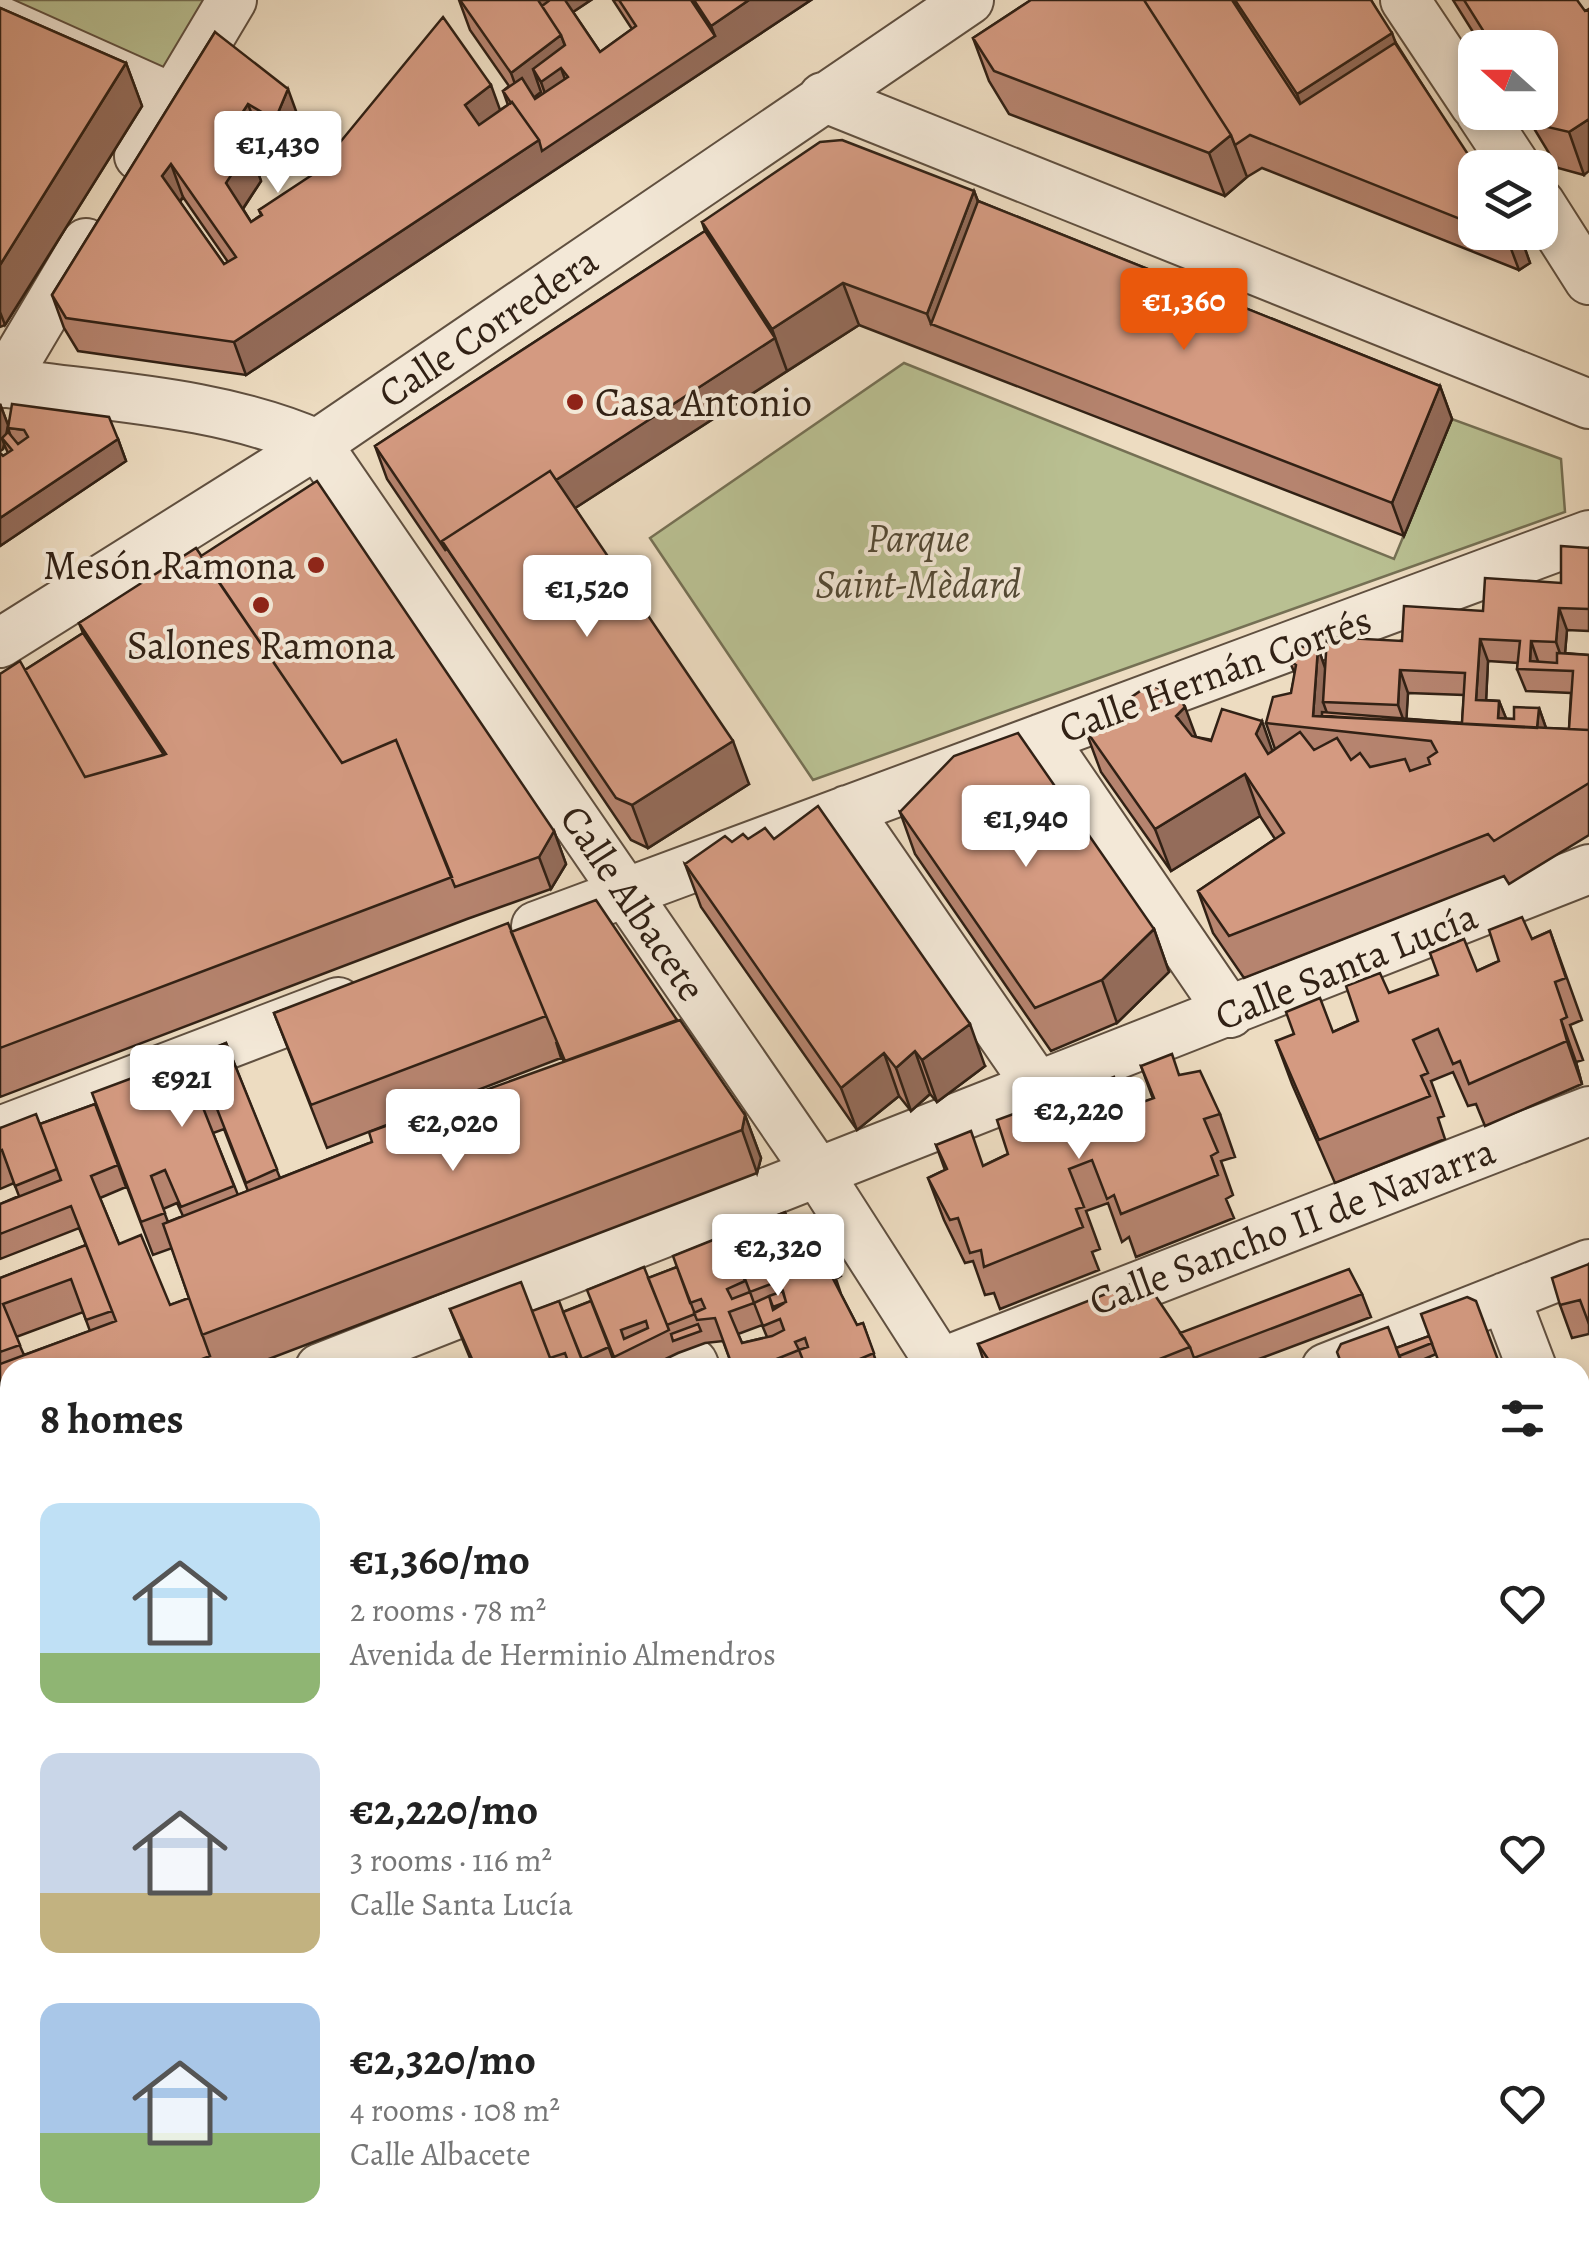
<!DOCTYPE html>
<meta charset="utf-8">
<style>
body{margin:0;font-family:Alegreya,serif;background:#f2f2f2;color:#222;height:100vh;display:flex;flex-direction:column;font-size:38px;white-space:nowrap}
*{box-sizing:border-box;margin:0}
p{font-size:32px;color:#767676}
.icon{flex:none;width:55px;height:55px;fill:none;stroke:currentColor;stroke-width:2;stroke-linecap:round;stroke-linejoin:round}
.map{position:relative;flex:1;overflow:hidden}
.side{position:absolute;left:0px;top:1358px;width:1590px;height:892px;display:flex;flex-direction:column;background:#fff;border-radius:30px 30px 0 0;box-shadow:0 5px 15px #0003}
.side>*{flex:none}
.needle{width:65px;rotate:291deg}
.buttons{position:absolute;left:1458px;top:30px;display:grid;gap:20px}
.buttons a{display:grid;place-items:center;width:100px;height:100px;border-radius:20px;background:#fff;box-shadow:0 5px 15px #0003;font-size:50px}
.price{position:absolute;translate:-50% -85px;padding:0 22px;border-radius:10px;background:#fff;color:#222;font-size:32px;line-height:65px;filter:drop-shadow(0 2px 5px #0008)}
.price::after{content:'';position:absolute;left:50%;top:60px;width:30px;height:22px;margin-left:-15px;background:inherit;clip-path:polygon(0 0,100% 0,50% 100%)}
.price.current{background:#ea580c;color:#fff}
ul{padding:0;list-style:none}
li{display:flex;align-items:center;gap:30px;height:250px;padding:0 40px}
li span{display:grid;place-items:center;flex:none;width:280px;height:200px;border-radius:20px;color:#555}
li>.icon{margin-inline-start:auto}
span .icon{width:120px;height:120px;fill:#fffc;stroke-width:1}
li b{font-size:42px}
h2{display:flex;justify-content:space-between;align-items:center;height:120px;padding:0 40px;font-size:42px}
.map>svg:first-child{display:block}
.green{fill:#b9c092;stroke:#757054;stroke-width:2.5}
.lines{fill:none;stroke-linecap:round;stroke-linejoin:round}
.minor-casing{stroke:#605040;stroke-width:52}
.minor{stroke:#f3e8d7;stroke-width:48}
.wall{fill:#b6846f;stroke:#312115;stroke-width:2.5;fill-rule:evenodd}
.shaded-wall{fill:#946c5a;stroke:#312115;stroke-width:2.5}
.building{fill:#d49a81;stroke:#312115;stroke-width:2.5;fill-rule:evenodd}
.poi-dot{fill:#8f2418;stroke:#f3e8d7;stroke-width:4}
.labels{text-anchor:middle;dominant-baseline:central;stroke-width:8;stroke-linejoin:round;paint-order:stroke}
.street-label{font-size:40px;fill:#312115;stroke:#f3e8d7}
.poi-label{font-size:40px;fill:#312115;stroke:#f3e8d7;text-anchor:start}
.park-label{font-size:40px;font-style:italic;fill:#534934;stroke:#f3e8d7}
</style>
<div class="map">
<svg width="1589" height="2248" viewBox="0 0 1589 2248">
<rect width="100%" height="100%" fill="#eddcc1"/>
<filter id="stains"><feTurbulence type="fractalNoise" baseFrequency=".002" numOctaves="4"/><feColorMatrix values="0 0 0 0 .2 0 0 0 0 .09 0 0 0 0 .02 0 0 0 .5 -.17"/></filter>
<radialGradient id="worn" r=".72"><stop offset=".6" stop-color="#630" stop-opacity="0"/><stop offset="1" stop-color="#630" stop-opacity=".3"/></radialGradient>
<path class="green" d="M0,0H232L174,99Z
M904,363L1394,559L1452,419L1561,459L1565,512L813,780L650,538Z"/>
<g class="lines">
<defs>
<path id="minor" d="M1405,0L1475,105
M0,21L174,99
M823,97L1589,404
M1480,112L1517,168
M139,156L232,0
M1540,203L1589,280
M0,382C105,397 219,401 317,444
M3,383L86,243
M317,444L818,1173L943,1368
M0,643L317,444L969,0
M1042,738L1230,1013
M847,810L1038,1087
M536,926L1589,535
M0,1131L338,1002
M1505,1297L1532,1368
M940,1363L1589,1111
M320,1368L1589,869
M681,1368L693,1363L695,1368
M1326,1368L1589,1264
M1580,1490L1589,1514
M0,1493L10,1489
M0,1526L10,1552
M1580,1978L1589,1974
M1580,2212L1589,2208
M281,2240L284,2248
M1308,2240L1311,2248
M154,2248L175,2240
M1488,2248L1508,2240"/>
</defs>
<use href="#minor" class="minor-casing"/>
<use href="#minor" class="minor"/>
</g>
<path class="wall" d="M459,0H591L573,12L600,52L632,29L613,0H811L246,375L78,351L64,328L52,295L215,32L300,122L287,153L260,137L251,152L261,181L243,209L251,222L261,215L259,210L337,166L332,152L500,110L508,105L503,91L509,86L470,30ZM183,197L228,262L224,264L180,202Z
M1031,0H1371L1396,43L1475,168V232H1519L1530,263L1519,270L1262,168L1247,177L1225,196L1009,114L989,81L973,38Z
M1453,0H1577L1584,175L1558,168L1524,112H1540V48H1483Z
M0,8L126,63L142,106L5,325L0,327Z
M974,191L978,201L1440,386L1452,419L1404,536L859,325L575,508L749,784L648,848L631,840L387,479L375,446L705,231L702,222Z
M0,404L8,425L6,434H10L8,428L118,439L126,461L0,546V453L3,456L8,453L4,444L3,449L0,451Z
M1589,548V631L1567,630L1565,653L1589,655V835L1509,884L1504,876L1244,978L1213,933L1198,891L1275,839L1260,816L1171,871L1101,772L1085,729L1196,737L1273,751L1275,749L1266,723L1291,693L1295,674L1289,660L1318,648L1325,668L1561,583ZM1488,661L1518,663L1517,669L1526,691L1571,693L1569,729L1546,728L1539,708L1514,719H1506L1499,701L1486,700ZM1408,693L1464,695L1462,723L1406,719Z
M201,556L554,831L566,864L551,889L467,919L0,1097V674L25,670L83,633L79,623Z
M900,812L1154,929L1169,972L1117,1023L1051,1051L915,854Z
M685,864L985,1066L937,1102L930,1094L911,1111L899,1096L857,1130L701,907Z
M1550,931L1582,1020L1570,1025L1583,1060L1576,1062L1582,1084L1485,1126L1476,1104L1468,1106L1453,1072L1431,1081L1444,1116L1438,1118L1445,1139L1335,1183L1292,1084L1276,1041L1333,1032L1358,1021L1389,993L1477,971L1499,961L1532,939Z
M511,932L677,1020L745,1115L761,1158L757,1173L245,1368H10V1459L6,1460L0,1442V1278L86,1245L79,1228L0,1259V1204L19,1196L14,1183L0,1189V1128L40,1124L95,1104L226,1043L280,1178L372,1142L564,1062L556,1042L561,1058L327,1148L274,1013ZM224,1129L248,1191L238,1195L213,1133ZM106,1132L153,1255L172,1248L189,1298L170,1305L119,1244L100,1198L126,1187ZM177,1203L183,1216L168,1222L163,1209ZM83,1312L90,1331L24,1355L16,1337Z
M1141,1066L1179,1075L1220,1114L1235,1157L1221,1161L1233,1195L1226,1199L1234,1218L1136,1257L1129,1237L1122,1242L1108,1203L1086,1211L1100,1249L1092,1252L1099,1270L1000,1309L994,1293L985,1295L973,1261L965,1263L944,1220L928,1178L945,1170L936,1145L983,1166L1008,1154L1038,1131L1126,1108L1153,1099Z
M732,1245L801,1250L833,1254L841,1276L836,1279L841,1294L857,1325L863,1323L877,1364L885,1368H733L723,1341L705,1343L678,1353L647,1368H594L614,1360L602,1329L613,1359L593,1368H474L450,1309L533,1313L563,1312ZM762,1325L767,1337L742,1343L738,1334Z
M1589,1264V1334L1572,1338L1560,1305Z
M1362,1294L1371,1317L1235,1368H986L978,1344L1180,1333Z
M1429,1336L1436,1354L1404,1368L1396,1348Z
M1580,1576L1589,1600V1665L1580,1668Z
M0,1612L10,1638V1808L0,1812Z
M1589,1678V1942L1580,1946V1681Z
M10,1854V2048L0,2023V1858Z
M1589,1987V2172L1580,2176V1990Z
M4,2105L10,2240H106L84,2248H4Z
M603,2240H821L800,2248H589L604,2242Z
M924,2240H1141L1143,2245L1185,2248H872L911,2245Z
M1347,2240H1418L1397,2248H1350Z"/>
<path class="shaded-wall" d="M537,0H591L552,26Z
M749,0H811L246,375L234,342L539,140L715,36L711,26Z
M1392,33L1408,76L1312,137L1297,94Z
M561,35L573,68H561L569,91L549,105L541,82L533,69L541,92L523,106L511,73Z
M126,63L142,106L5,325L0,312V265Z
M491,85L503,118L477,138L465,105Z
M288,89L300,122L287,153L275,120Z
M248,104L260,137L251,152L261,181L238,216L226,183L233,127Z
M1589,119V171L1584,175L1569,132Z
M1231,135L1247,177L1225,196L1209,153Z
M171,164L183,197L174,209L162,176Z
M974,191L990,234L931,324L927,314Z
M1515,232H1519L1530,263L1519,270L1507,238Z
M843,283L859,325L787,371L772,329Z
M775,338L787,371L467,578L448,550Z
M1440,386L1452,419L1404,536L1392,503Z
M0,404L8,425L5,441L2,438L4,444L3,449L0,451Z
M118,439L126,461L0,546V518Z
M1559,608L1567,630L1564,665L1556,642Z
M1480,639L1488,661L1485,722L1476,700Z
M1531,641L1539,664L1530,661Z
M1318,648L1333,690L1323,702L1331,724L1313,716Z
M1400,670L1408,693L1406,727L1398,705Z
M1499,701L1508,723L1498,718Z
M1185,707L1201,750L1176,716Z
M1539,708L1547,731L1535,747Z
M1262,721L1277,764L1271,777L1256,734Z
M733,741L749,784L648,848L632,805Z
M1245,774L1260,816L1171,871L1155,829Z
M554,831L566,864L551,889L539,857Z
M1154,929L1169,972L1117,1023L1102,980Z
M1561,1020L1576,1062L1582,1084L1567,1041Z
M970,1024L985,1066L937,1102L922,1060Z
M915,1051L930,1094L911,1111L896,1068Z
M884,1053L899,1096L857,1130L841,1088Z
M745,1115L761,1158L757,1173L742,1130Z"/>
<path class="building" d="M460,0H538L561,35L511,73Z
M550,0H565L600,52L636,26L619,0H691L715,36L542,151L539,140L512,102L511,103L503,91L522,78L535,99L568,77L561,68L541,82L533,69L565,45L561,35L542,6Z
M694,0H749L711,26Z
M1031,0H1144L1231,135L1209,153L994,71L973,38Z
M1144,0H1232L1300,104L1395,43L1477,168H1475V225L1250,135L1235,145L1231,135Z
M1235,0H1371L1392,33L1297,94Z
M1464,0H1577L1585,11L1589,9V119L1569,132L1543,126L1535,112H1540V48H1494Z
M0,8L126,63L0,265Z
M443,17L491,85L465,105L479,125L512,102L539,140L234,342L66,318L52,295L215,32L288,89L275,120L248,104L233,127L249,148L226,183L251,222L262,215L259,210L321,169L324,174L339,164L332,152ZM171,164L236,257L224,264L162,176Z
M842,140L974,191L927,314L843,283L772,329L702,222L820,142Z
M978,201L1440,386L1392,503L931,324Z
M705,231L775,338L556,480L550,471L442,541L446,551L375,446Z
M1494,232H1515L1507,238Z
M12,404L109,417L118,439L0,518V453L3,456L12,450L2,438L8,432L18,444L28,437L24,430L8,428Z
M550,471L733,741L632,805L616,798L442,541Z
M317,481L554,831L539,857L455,887L396,740L342,763L201,556Z
M1561,546L1589,548V609L1559,608L1556,642L1531,641L1530,661L1557,663V653L1589,655V730L1569,729L1573,671L1517,669L1520,641L1480,639L1476,700L1499,701L1498,718L1514,719V707L1539,708L1537,728L1322,716V712L1462,723L1465,673L1400,670L1398,705L1323,702L1327,637L1402,641L1404,606L1483,611L1485,578L1561,583Z
M196,548L342,763L396,740L452,877L0,1048V674L20,661L85,777L166,754L79,623Z
M83,633L164,755L85,777L25,670Z
M1293,646L1318,648L1313,716L1589,730V783L1494,841L1488,834L1229,936L1198,891L1284,833L1245,774L1155,829L1085,729L1149,685L1177,694L1185,707L1176,716L1192,736L1211,741L1222,709L1262,721L1256,734L1268,754L1300,732L1314,750L1337,738L1351,760L1360,753L1370,767L1405,759L1410,771L1430,764L1428,758L1437,752L1431,741L1266,723L1273,697L1291,693L1296,665L1289,660Z
M1018,733L1154,929L1102,980L1035,1008L900,812L954,756Z
M818,806L970,1024L922,1060L915,1051L896,1068L884,1053L841,1088L685,864L725,836L732,842L743,834L748,839L765,828L774,839Z
M596,900L677,1020L565,1061L511,932Z
M1522,917L1532,939L1550,931L1566,978L1555,982L1567,1017L1561,1020L1567,1041L1469,1084L1460,1061L1453,1064L1438,1029L1413,1040L1428,1073L1421,1076L1430,1096L1319,1140L1276,1041L1294,1034L1286,1012L1320,998L1333,1032L1358,1021L1346,986L1380,973L1389,993L1438,975L1430,953L1464,939L1477,971L1499,961L1489,930Z
M508,923L546,1016L311,1105L274,1013Z
M680,1020L745,1115L742,1130L202,1335L163,1224L372,1142L369,1132Z
M226,1043L277,1169L246,1183L212,1096L200,1100L234,1186L181,1207L165,1170L151,1176L165,1213L141,1222L92,1093Z
M1172,1054L1179,1075L1200,1071L1220,1114L1204,1119L1218,1152L1211,1156L1218,1175L1121,1214L1114,1195L1107,1199L1092,1160L1069,1169L1084,1207L1076,1209L1083,1227L984,1267L981,1250L970,1253L958,1218L950,1220L928,1178L947,1169L936,1145L971,1131L983,1166L1008,1154L997,1120L1030,1108L1038,1131L1091,1113L1082,1090L1114,1077L1126,1108L1154,1098L1141,1066Z
M95,1104L118,1165L91,1176L119,1244L141,1235L170,1305L189,1298L210,1356L179,1368H67L66,1366L63,1368H10V1433L0,1437V1364L116,1321L71,1206L0,1234V1204L61,1180L40,1124Z
M36,1114L57,1169L15,1186L2,1150L0,1151V1128Z
M785,1212L801,1250L823,1239L833,1254L826,1257L833,1272L830,1273L857,1325L863,1323L874,1353L839,1368H806L799,1350L754,1368H733L715,1318L697,1320L694,1313L705,1308L701,1299L690,1303L673,1256L728,1234L745,1281L727,1289L732,1299L750,1292L754,1303L729,1312L742,1343L772,1336L784,1330L780,1319L763,1326L754,1303L769,1296L773,1310L786,1302L779,1280L790,1276L785,1265L775,1270L756,1223ZM805,1338L808,1347L799,1350L795,1342Z
M760,1234L779,1281L750,1292L732,1245Z
M86,1245L112,1311L86,1320L71,1279L3,1304L20,1345L0,1352V1278Z
M1589,1264V1324L1580,1300L1560,1305L1552,1278Z
M644,1267L669,1330L614,1357L587,1290ZM646,1321L648,1328L624,1339L621,1330Z
M677,1267L695,1314L667,1325L648,1278Z
M1349,1269L1362,1294L1194,1358L1190,1347L1180,1333Z
M1144,1279L1190,1347L1137,1368H994L978,1344Z
M521,1282L554,1368H527L525,1364L514,1368H476L450,1309Z
M783,1291L786,1302L773,1307L769,1296Z
M1467,1297L1476,1301L1501,1368H1441L1421,1314Z
M559,1301L585,1368H559L569,1364L565,1353L550,1358L532,1311Z
M591,1301L609,1347L582,1359L563,1312Z
M698,1324L701,1331L673,1341L671,1334Z
M1388,1327L1404,1368H1343L1337,1352L1341,1344Z
M1429,1336L1432,1343L1399,1356L1396,1348Z
M615,1360L618,1368H594Z
M883,1362L885,1368H869Z
M1580,1576L1589,1600V1627L1580,1631Z
M0,1612L10,1638V1783L0,1787Z
M1589,1678V1905L1585,1906L1580,1895V1681Z
M10,1854V1907L7,1908L10,1915V2022L2,2025L0,2020V1858Z
M1580,1896L1588,1917L1580,1920Z
M1589,1987V2068L1580,2072V1990Z
M10,2065V2208L0,2184V2107L4,2105L0,2093V2068Z
M1589,2073V2134L1580,2138V2076Z
M0,2185L10,2210V2240H22L25,2246L21,2248H4L0,2237Z
M1589,2215V2248H1532L1530,2240H1580V2219Z
M182,2240H248L251,2248H161Z
M312,2240H397L400,2248H316Z
M416,2240H464L465,2242L468,2240H522L525,2248H419Z
M550,2240H576L579,2248H554Z
M603,2240H679L682,2248H589L604,2241Z
M679,2240H723L703,2248H682Z
M893,2240H909L912,2248H872Z
M924,2240H1093L1081,2245L1082,2248H912L911,2245Z
M1107,2240H1140L1142,2245L1154,2240H1182L1185,2248H1128L1127,2245L1121,2248H1109Z
M1184,2240H1268L1269,2242L1267,2248H1186Z"/>
<g class="poi-dot">
<circle cx="575" cy="402" r="10"/>
<circle cx="316" cy="565" r="10"/>
<circle cx="261" cy="605" r="10"/>
</g>
<g class="labels">
<g class="street-label">
<text transform="translate(488 327) rotate(-34)">Calle Corredera</text>
<text transform="translate(1215 674) rotate(-20)">Calle Hernán Cortés</text>
<text transform="translate(633 903) rotate(56)">Calle Albacete</text>
<text transform="translate(1346 966) rotate(-22)">Calle Santa Lucía</text>
<text transform="translate(1292 1226) rotate(-21)">Calle Sancho II de Navarra</text>
</g>
<g class="poi-label">
<text x="595" y="402">Casa Antonio</text>
<text x="296" y="565" text-anchor="end">Mesón Ramona</text>
<text x="261" y="645" text-anchor="middle">Salones Ramona</text>
</g>
<g class="park-label">
<text x="918" y="538">Parque<tspan x="918" dy="46">Saint-Mèdard</tspan></text>
</g>
</g>
<rect width="100%" height="100%" filter="url(#stains)"/>
<rect width="100%" height="100%" fill="url(#worn)"/>
</svg>
<div class="buttons">
<a><svg class="needle" viewBox="-14 -14 28 28"><path d="M0-13l5 13h-10z" fill="#e53935"/><path d="M0 13l5-13h-10z" fill="#767676"/></svg></a>
<a><svg class="icon" aria-label="layers" viewBox="0 0 24 24"><path d="M12 4l9 5-9 5-9-5zM3 14l9 5 9-5"/></svg></a>
</div>
<b class="price" style="left:278px;top:196px">€1,430</b>
<b class="price current" style="left:1184px;top:353px">€1,360</b>
<b class="price" style="left:587px;top:640px">€1,520</b>
<b class="price" style="left:1026px;top:870px">€1,940</b>
<b class="price" style="left:182px;top:1130px">€921</b>
<b class="price" style="left:1079px;top:1162px">€2,220</b>
<b class="price" style="left:453px;top:1174px">€2,020</b>
<b class="price" style="left:778px;top:1299px">€2,320</b>
<section class="side">
<h2>8 homes<svg class="icon" aria-label="filters" viewBox="0 0 24 24"><path d="M4 7h16M4 17h16"/><circle cx="9" cy="7" r="2"/><circle cx="15" cy="17" r="2"/></svg></h2>
<ul>
<li><span style="background:linear-gradient(#bfe0f5 75%,#8fb573 0)"><svg class="icon" aria-label="home" viewBox="0 0 24 24"><path d="M3 11l9-7 9 7M6 9v11h12V9"/></svg></span><div><b>€1,360/mo</b><p>2 rooms · 78 m²</p><p>Avenida de Herminio Almendros</p></div><svg class="icon" aria-label="heart" viewBox="0 0 24 24"><path d="M12 20l-8-8c-3-5 5-10 8-4 3-6 11-1 8 4z"/></svg></li>
<li><span style="background:linear-gradient(#c9d6e8 70%,#c2b280 0)"><svg class="icon" aria-label="home" viewBox="0 0 24 24"><path d="M3 11l9-7 9 7M6 9v11h12V9"/></svg></span><div><b>€2,220/mo</b><p>3 rooms · 116 m²</p><p>Calle Santa Lucía</p></div><svg class="icon" aria-label="heart" viewBox="0 0 24 24"><path d="M12 20l-8-8c-3-5 5-10 8-4 3-6 11-1 8 4z"/></svg></li>
<li><span style="background:linear-gradient(#a9c7e8 65%,#8fb573 0)"><svg class="icon" aria-label="home" viewBox="0 0 24 24"><path d="M3 11l9-7 9 7M6 9v11h12V9"/></svg></span><div><b>€2,320/mo</b><p>4 rooms · 108 m²</p><p>Calle Albacete</p></div><svg class="icon" aria-label="heart" viewBox="0 0 24 24"><path d="M12 20l-8-8c-3-5 5-10 8-4 3-6 11-1 8 4z"/></svg></li>
</ul>
</section>
</div>
